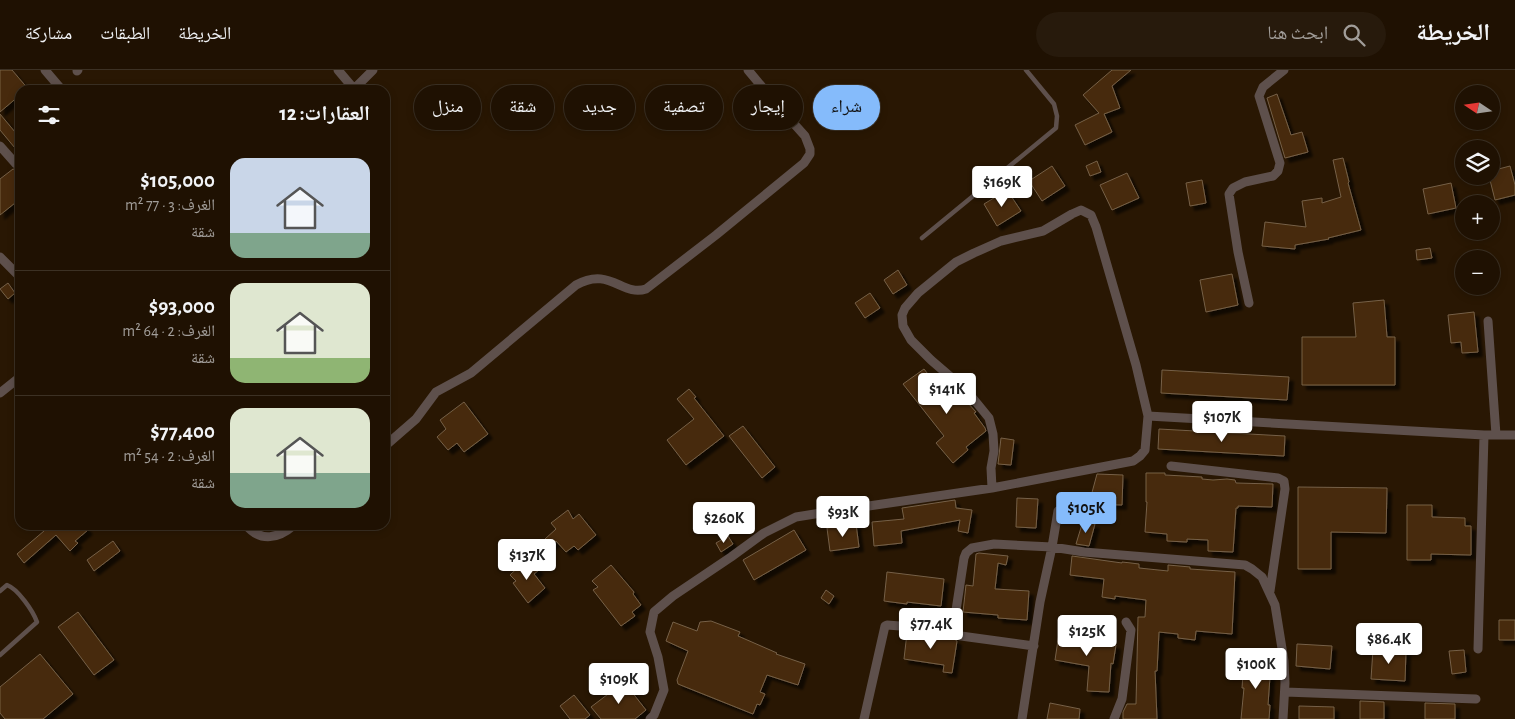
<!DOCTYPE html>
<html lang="ar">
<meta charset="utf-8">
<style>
body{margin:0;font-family:"Alegreya Sans","Noto Naskh Arabic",sans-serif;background:#271a0c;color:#f1f3f6;direction:rtl;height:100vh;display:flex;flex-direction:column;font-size:19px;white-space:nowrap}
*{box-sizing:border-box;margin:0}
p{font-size:16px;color:#a19d99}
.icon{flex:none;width:28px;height:28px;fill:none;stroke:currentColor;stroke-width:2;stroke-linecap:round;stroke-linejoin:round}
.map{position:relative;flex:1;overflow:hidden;direction:ltr}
.sheet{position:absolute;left:15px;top:15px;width:375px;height:445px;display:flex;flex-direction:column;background:#1f1102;border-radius:15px;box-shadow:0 2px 8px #0003,0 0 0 1px #3c3124;direction:rtl}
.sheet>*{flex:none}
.hud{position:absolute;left:405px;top:15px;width:475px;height:45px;direction:rtl;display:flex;gap:10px}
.needle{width:32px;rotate:283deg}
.controls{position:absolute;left:1455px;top:15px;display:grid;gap:10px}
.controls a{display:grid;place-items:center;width:45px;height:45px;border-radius:50%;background:#1f1102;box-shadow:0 2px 8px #0003,0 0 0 1px #3c3124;font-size:25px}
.price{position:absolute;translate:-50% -42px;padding:0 11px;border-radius:5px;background:#fff;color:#222;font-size:16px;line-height:32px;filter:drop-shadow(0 1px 2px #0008)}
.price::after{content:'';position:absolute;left:50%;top:30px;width:15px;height:11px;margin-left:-8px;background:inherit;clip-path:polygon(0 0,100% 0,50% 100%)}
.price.active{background:#85bbfb;color:#111}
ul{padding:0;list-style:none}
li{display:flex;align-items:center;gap:15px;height:125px;padding:0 20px}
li+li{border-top:1px solid #3c3124}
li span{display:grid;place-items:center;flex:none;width:140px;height:100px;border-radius:15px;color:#555}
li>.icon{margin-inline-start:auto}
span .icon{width:60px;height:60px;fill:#fffc;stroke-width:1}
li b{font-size:21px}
h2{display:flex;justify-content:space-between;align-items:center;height:60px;padding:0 20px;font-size:21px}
.pill{padding:0 18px;border-radius:22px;background:#1f1102;box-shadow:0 2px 8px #0003,0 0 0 1px #3c3124;font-size:18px;line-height:45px}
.pill.active{background:#85bbfb;color:#111}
header{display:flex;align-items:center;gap:30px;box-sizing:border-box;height:70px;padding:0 25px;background:#1f1102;border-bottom:1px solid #3c3124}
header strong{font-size:24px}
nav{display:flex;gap:28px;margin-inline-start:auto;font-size:18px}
.search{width:350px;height:45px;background:#271a0c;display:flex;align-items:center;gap:12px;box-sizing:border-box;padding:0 18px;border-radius:28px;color:#a19d99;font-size:19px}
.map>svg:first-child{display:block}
.building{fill:#462a07;stroke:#766049;filter:url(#shadow)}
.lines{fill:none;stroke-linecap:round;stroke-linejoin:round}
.service{stroke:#5e504c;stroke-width:4.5}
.minor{stroke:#5e504c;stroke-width:9}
</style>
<header>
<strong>الخريطة</strong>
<div class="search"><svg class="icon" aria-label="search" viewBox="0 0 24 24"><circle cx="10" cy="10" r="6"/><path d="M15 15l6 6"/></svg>ابحث هنا</div>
<nav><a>الخريطة</a><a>الطبقات</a><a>مشاركة</a></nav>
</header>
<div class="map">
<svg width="1515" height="649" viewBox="0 0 1515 649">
<defs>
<filter id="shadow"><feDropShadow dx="4.5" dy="4.5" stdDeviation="1" flood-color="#0009"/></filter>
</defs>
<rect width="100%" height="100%" fill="#291703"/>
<path class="building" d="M0,0H12L29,20H20V25L0,42Z
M1112,0H1131L1112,16L1120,38L1104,44L1112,62L1085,75L1075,55L1099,43L1083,25Z
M1277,24L1291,65L1302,62L1308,82L1285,88L1267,28Z
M0,44L20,68V84L0,60Z
M1343,88L1349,112L1348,113L1361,160L1328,168L1329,169L1295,175V179L1262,176L1265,152L1306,157L1302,131L1322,128V133L1341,127L1333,90Z
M1097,91L1101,102L1090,106L1086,96Z
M1052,96L1065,116L1042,131L1029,111Z
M1510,96L1515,115V125L1495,130L1489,106H1491V101Z
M13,99L17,100L20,99V129L0,145V109Z
M1127,103L1139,128L1112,140L1100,115Z
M1202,110L1206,133L1190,136L1186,113Z
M1451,113L1456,138L1428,144L1423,119Z
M1007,120L1021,141L997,156L984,134Z
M1430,178L1432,188L1417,190L1416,180Z
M898,200L907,215L893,224L884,210Z
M1232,204L1238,235L1206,242L1200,210Z
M8,213L15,223L8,229L0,219Z
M870,223L880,238L865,248L855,233Z
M1384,230L1387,267H1395V315H1302V267H1356L1353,233Z
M1474,242L1478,282L1462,283L1461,272L1451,273L1448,245Z
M924,299L944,325L953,317L958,322L976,342L974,343L985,358L986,361L966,377L968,380L953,393L936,373L944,366L903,314Z
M1162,300L1289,307L1287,330L1161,323Z
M689,319L696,327L694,328L724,366L686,395L667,370L694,349L677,329Z
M464,332L488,364L464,382L457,373L448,380L437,367L446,359L440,350Z
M743,356L775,397L762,408L729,366Z
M1159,359L1285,366L1284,386L1158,379Z
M1001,368L1014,370L1011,395L998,394Z
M1146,403H1165V405L1202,407V409L1213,410L1227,409L1235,410L1236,413L1273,414L1272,437L1238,436V438H1236L1233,482L1208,481V470L1187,469V472L1167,471V464L1145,462L1147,432H1146Z
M1097,404L1123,405L1122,435L1092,434L1090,446L1067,443L1069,427L1090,430Z
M1298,417L1387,418L1386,463L1331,462V499H1298Z
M1017,428L1038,429L1036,458L1016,457Z
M955,430L956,438L972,440L968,463L958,461L960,450L901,461L902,473L874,476L872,452L904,449L902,438Z
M1407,435H1432V447L1465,448V456H1471V485L1431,484V490H1407Z
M568,440L573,449L579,444L596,465L578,480L574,476L566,482L556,471L550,476L545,469L556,459L551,453Z
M1083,451L1095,454L1089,476L1076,474Z
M856,454L859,477L830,481L827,458Z
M51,455H84L88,460L75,471L78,473L70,481L56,465L24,493L17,484Z
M794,460L806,480L754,510L743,490Z
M728,466L733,474L721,482L716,473Z
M113,471L120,481L94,501L87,490Z
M979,483L1008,486L1006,495L998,493L995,519L1029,521L1027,550L998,548V545L963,542L966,515L973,516L976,484Z
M1072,486L1122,493V492L1131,493L1139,494V498L1168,501V495L1190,497V499L1235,502L1232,564L1196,561L1195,570L1178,568V564L1159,562L1157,601H1155L1157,649H1123V642L1127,634H1136L1138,547H1145L1146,530L1115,526V529L1102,527L1104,509L1070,505Z
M528,488L539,500L534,504L545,518L528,533L513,513L516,511L510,505Z
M611,495L634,522L633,524L641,535L632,542L635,546L621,556L593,520L598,517L592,511Z
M887,502L944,509L941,536L907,532V534L884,531Z
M826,520L834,526L829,534L821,528Z
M78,542L114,590L94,605L58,557Z
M1499,550H1515V570H1499Z
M711,551L740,562L738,566L777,583L776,584L805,594L798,615L767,605L760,622L765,624L760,635L757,634L753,644L678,614L677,610L688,581L666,571L673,552L697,561L700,552Z
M1060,557L1086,561L1085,571L1116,575L1113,594L1111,593L1109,622L1087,621L1089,596L1055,590Z
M907,563L945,566L951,567L957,571L952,603L943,602L944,595L904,589Z
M1297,574L1332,576L1330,599L1296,596Z
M1373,579L1406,581L1405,611L1371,609Z
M1464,580L1466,602L1452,604L1449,581Z
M40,584L73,624L43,649H5L0,643V617Z
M1244,590L1271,592L1268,635H1270L1269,649H1241L1244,618H1242Z
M624,612L646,640L635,649H601L591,637Z
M574,625L590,645L585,649H570L560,636Z
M1360,631L1384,632V649H1360Z
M1050,633L1080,639L1079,649H1047Z
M1425,633L1455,634V649H1425Z
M1299,636L1334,637V649H1299Z"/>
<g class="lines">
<path class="service" d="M922,168L1056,58L1057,46L1054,34L1026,0
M0,521L7,515C18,519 33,541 37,552L0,585"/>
<path class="minor" d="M45,0L62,20
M338,0L354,19
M77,1L78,0
M353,20L373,0
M0,76L16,94
M0,187L20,207
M1249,233L1238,182L1229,124L1233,118L1245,112L1273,106L1278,101L1280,93L1259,26L1263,17L1284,0
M1488,251L1496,365
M0,323L20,307
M1148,346L1484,365H1515
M385,376L416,349L436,322L471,303L576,215C610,196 622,227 646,219L716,165L804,93L810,84V79L805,66L778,36L748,0
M1171,396L1278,408L1284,411L1285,419L1270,521
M246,455C261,473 279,468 294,455
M953,560L964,488L966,483L972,478L994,474L1052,477L1084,482L1245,495L1252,499L1262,507L1275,535L1284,591L1285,613L1283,649
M1478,579L1484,365
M1285,622L1476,629
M650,649L654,645L664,620L658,587L650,562L654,542L673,526L731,487L764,463L796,447L821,443L992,418L1133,391L1140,386L1145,380L1148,346L1136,295L1096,157L1091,145L1081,140L1072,144L1043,161L1001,171L974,183L956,192L918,223L905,238L902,245L903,256L911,270L931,290L967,321L989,348L993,364L994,381L991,398L992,418
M864,649L885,556L887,555L953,560L956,564L961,566L1034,576
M1022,649L1040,532L1052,477L1058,441
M1114,649L1122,629L1131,560L1126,552"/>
</g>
</svg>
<div class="controls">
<a><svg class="needle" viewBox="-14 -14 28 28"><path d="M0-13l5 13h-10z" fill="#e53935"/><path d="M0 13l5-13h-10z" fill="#a19d99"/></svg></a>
<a><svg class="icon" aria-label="layers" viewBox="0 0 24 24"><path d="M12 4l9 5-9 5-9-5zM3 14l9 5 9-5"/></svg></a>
<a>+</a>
<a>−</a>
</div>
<b class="price" style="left:1002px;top:138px">$169K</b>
<b class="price" style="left:947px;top:345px">$141K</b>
<b class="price" style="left:1222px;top:373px">$107K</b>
<b class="price active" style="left:1086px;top:464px">$105K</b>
<b class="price" style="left:843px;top:468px">$93K</b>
<b class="price" style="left:724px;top:474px">$260K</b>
<b class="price" style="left:527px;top:511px">$137K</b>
<b class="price" style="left:931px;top:580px">$77.4K</b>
<b class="price" style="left:1087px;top:587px">$125K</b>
<b class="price" style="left:1389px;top:595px">$86.4K</b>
<b class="price" style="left:1256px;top:620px">$100K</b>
<b class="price" style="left:619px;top:635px">$109K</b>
<div class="hud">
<a class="pill active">شراء</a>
<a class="pill">إيجار</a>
<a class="pill">تصفية</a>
<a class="pill">جديد</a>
<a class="pill">شقة</a>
<a class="pill">منزل</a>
</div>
<section class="sheet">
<h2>العقارات: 12<svg class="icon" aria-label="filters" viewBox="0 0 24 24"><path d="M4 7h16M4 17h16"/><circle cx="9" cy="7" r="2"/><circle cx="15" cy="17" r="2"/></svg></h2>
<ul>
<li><span style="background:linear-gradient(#c9d6e8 75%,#7fa58c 0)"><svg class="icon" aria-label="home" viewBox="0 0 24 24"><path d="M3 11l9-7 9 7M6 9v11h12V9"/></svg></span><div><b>$105,000</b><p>الغرف: 3 · 77 m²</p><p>شقة</p></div></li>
<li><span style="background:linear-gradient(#dfe7d0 75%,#8fb573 0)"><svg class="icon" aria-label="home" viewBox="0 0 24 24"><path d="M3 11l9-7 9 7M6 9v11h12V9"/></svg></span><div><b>$93,000</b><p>الغرف: 2 · 64 m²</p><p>شقة</p></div></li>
<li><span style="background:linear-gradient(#dfe7d0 65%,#7fa58c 0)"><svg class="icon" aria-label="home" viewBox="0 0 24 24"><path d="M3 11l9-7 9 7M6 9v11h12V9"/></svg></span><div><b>$77,400</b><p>الغرف: 2 · 54 m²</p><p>شقة</p></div></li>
</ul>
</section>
</div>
